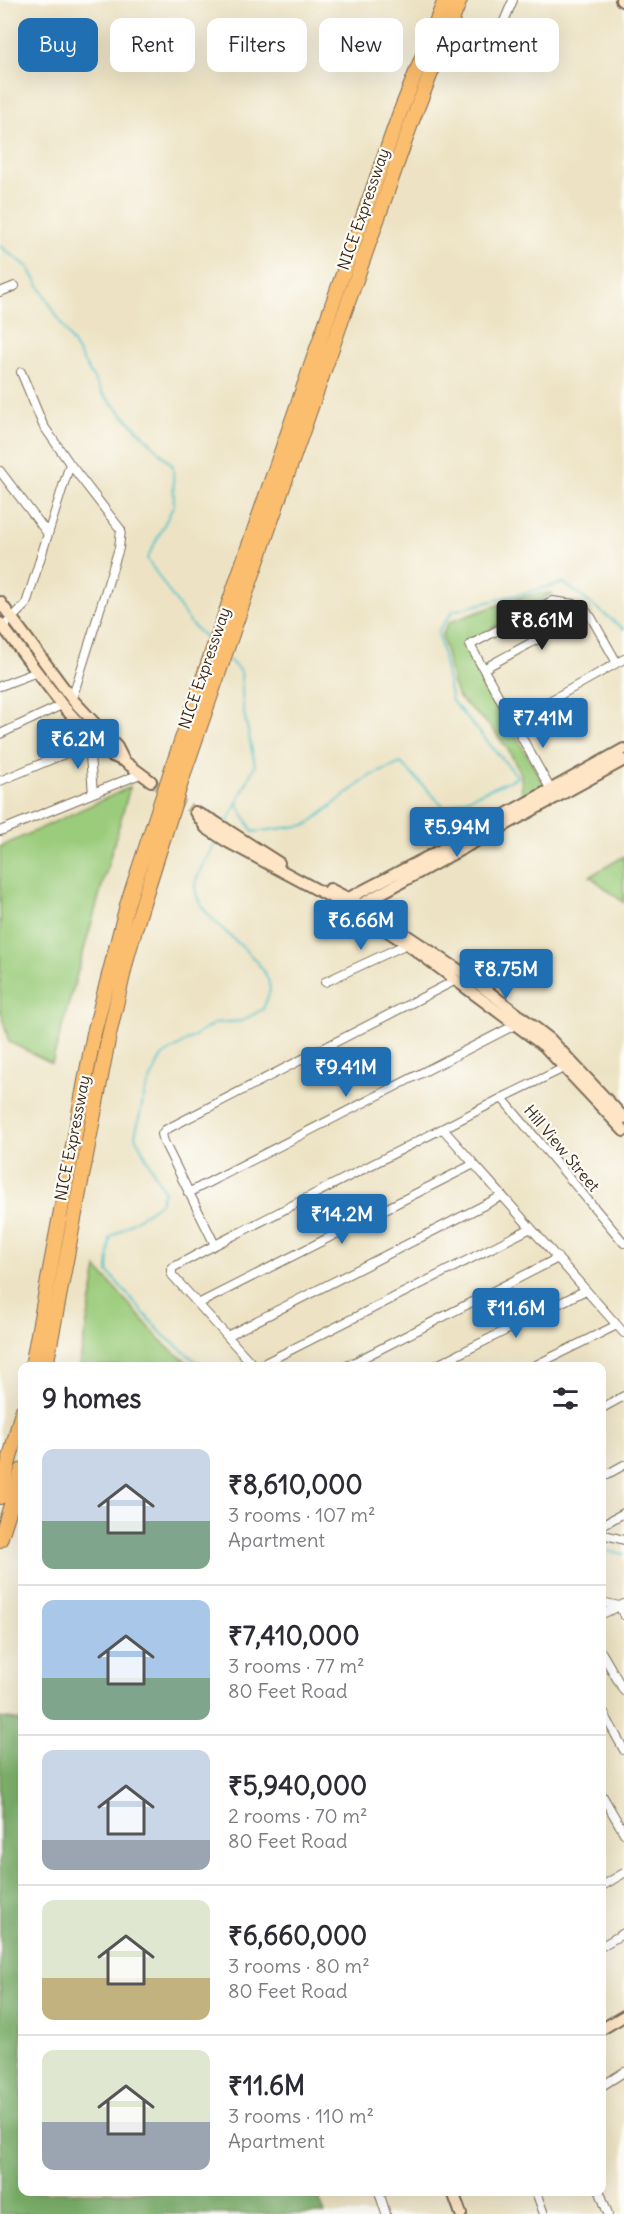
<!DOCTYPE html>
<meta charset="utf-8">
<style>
body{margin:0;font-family:Delius,sans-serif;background:#f2f2f3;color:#2b2b33;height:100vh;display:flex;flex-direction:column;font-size:22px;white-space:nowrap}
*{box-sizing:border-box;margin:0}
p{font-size:20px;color:#7c7c81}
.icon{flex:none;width:33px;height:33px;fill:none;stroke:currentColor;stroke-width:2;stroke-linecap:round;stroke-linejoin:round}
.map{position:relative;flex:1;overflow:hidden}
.details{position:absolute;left:18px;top:1362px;width:588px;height:834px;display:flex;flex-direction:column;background:#fff;border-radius:12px;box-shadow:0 6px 24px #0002}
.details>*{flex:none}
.guide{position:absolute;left:18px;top:18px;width:588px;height:54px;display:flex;gap:12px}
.price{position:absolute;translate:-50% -51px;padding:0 14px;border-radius:6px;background:#1f6fb2;color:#fff;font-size:20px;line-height:39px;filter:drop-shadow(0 2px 3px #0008)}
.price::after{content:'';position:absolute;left:50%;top:36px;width:18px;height:14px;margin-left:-9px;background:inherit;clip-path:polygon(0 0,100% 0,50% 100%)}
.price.selected{background:#222;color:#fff}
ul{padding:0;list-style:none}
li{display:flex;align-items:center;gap:18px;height:150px;padding:0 24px}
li+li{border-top:2px solid #e1e1e2}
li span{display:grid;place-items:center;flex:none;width:168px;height:120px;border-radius:12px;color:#555}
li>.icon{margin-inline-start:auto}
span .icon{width:72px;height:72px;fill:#fffc;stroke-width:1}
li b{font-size:26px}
h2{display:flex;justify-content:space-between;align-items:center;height:72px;padding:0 24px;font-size:26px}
.pill{padding:0 21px;border-radius:12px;background:#fff;box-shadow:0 6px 24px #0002;font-size:21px;line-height:54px}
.pill.selected{background:#1f6fb2;color:#fff}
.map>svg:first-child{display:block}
.green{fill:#9bcc7b;stroke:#6b7b4c;stroke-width:1.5}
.forest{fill:#7cb06b;stroke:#5c6d44;stroke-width:1.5}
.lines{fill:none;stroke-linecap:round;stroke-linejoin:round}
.stream{stroke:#53c1c8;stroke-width:2}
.secondary-tunnel{stroke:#c9bea3;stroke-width:10;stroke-dasharray:10 5;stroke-linecap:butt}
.street-casing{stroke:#796b58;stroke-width:10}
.secondary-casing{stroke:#796b58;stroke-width:14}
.highway-casing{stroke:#796b58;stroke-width:16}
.street{stroke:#fff;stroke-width:8}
.secondary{stroke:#fde5c5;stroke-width:10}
.highway{stroke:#fbbd6e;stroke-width:14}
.labels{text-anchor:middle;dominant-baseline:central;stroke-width:4.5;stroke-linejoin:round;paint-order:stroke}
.street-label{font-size:16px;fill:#3b2a1e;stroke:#fdfcf7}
</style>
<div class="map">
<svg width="624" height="2214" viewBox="0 0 624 2214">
<rect width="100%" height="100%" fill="#fdfcf7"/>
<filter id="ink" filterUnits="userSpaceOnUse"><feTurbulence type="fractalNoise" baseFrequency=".0167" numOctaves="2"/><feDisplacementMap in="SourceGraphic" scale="12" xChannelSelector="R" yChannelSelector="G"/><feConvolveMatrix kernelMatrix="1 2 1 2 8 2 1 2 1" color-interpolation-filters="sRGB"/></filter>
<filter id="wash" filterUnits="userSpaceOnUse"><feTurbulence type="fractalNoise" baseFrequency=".008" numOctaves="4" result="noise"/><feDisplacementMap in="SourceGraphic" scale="24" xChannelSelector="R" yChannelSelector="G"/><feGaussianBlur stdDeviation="1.35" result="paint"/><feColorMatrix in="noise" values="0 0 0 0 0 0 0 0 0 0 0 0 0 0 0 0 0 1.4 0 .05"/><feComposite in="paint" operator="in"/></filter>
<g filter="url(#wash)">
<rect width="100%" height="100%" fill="#ede3c4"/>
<path class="green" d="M553,593L464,644L544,785L522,796L521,774L509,751L491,727L458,697L453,684L442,635L449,622L524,596Z
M130,787L52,1063L9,1042L0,1009V847Z
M624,856V903L590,876Z
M97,1268L166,1346L192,1366H79Z"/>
<path class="forest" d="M0,1718L22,1721V2192H317L325,2214H0Z"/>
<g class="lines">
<path class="stream" d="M0,246L28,267L102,393L173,466L174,505L147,559L191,624L210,642
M229,660L241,672L243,708L255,765L237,803L253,832L307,825L370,776L401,763L445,808L518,777L452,701L438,631L453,611L564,583L624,629
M226,825L237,803
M202,1366L163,1335L108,1272L110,1238L160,1203L164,1191L135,1136L145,1092L161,1057L215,1023L242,1021L263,1009C265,1003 270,994 270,988C267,951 186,917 196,881C199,868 211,853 217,840
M602,1550L624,1554"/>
</g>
</g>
<g filter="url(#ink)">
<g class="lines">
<path class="secondary-tunnel" d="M151,781L195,812"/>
<defs>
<path id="street" d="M486,64L513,0
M0,292L15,286
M21,372L43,425L70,464
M0,471L48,534
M1,629L26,604L70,464L121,530L119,548L72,699
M485,668L587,612
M0,686L37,672
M514,721L624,659
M0,734L62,705
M89,743L93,793
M0,781L95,741
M551,790L470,645L552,601L574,604L591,617L617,663
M0,831L140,774
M325,982L407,944
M502,1098L624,1243
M443,1129L624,1333
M188,1193L515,1025
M215,1245L164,1142L162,1134L165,1130L456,980
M198,1304L474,1164
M227,1336L502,1196
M254,1366L172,1275V1268L215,1245L502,1098L568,1066
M259,1366L531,1228
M347,1366L558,1258
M435,1366L586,1290
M534,1366L617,1325
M602,1408L624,1396
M602,1477L624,1465
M602,1525L624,1513
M602,1534L624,1540
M602,1602L619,1606L624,1615
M602,1614L624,1604
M602,1653L624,1691
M602,1710L624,1750
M602,1795L624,1833
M602,1886L624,1873
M602,1946L624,1933
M602,2086L624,2072
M379,2192L386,2214
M536,2192L544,2214
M600,2192L608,2214"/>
<path id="secondary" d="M621,0L624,2
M0,602L72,699L117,747L124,761
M0,623L62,705L95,741L110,755L124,761L151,781
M195,812L206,828L226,841L353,909L407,944L544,1046L624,1131
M195,812L212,820L279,863
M330,889L361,905L468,976L550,1039L624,1118
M345,900L439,851L624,749
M356,907L624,760
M602,2029L624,2016
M453,2192L461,2214"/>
<path id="highway" d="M32,1366L94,1033L127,905L173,765L332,305L399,115L445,0
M46,1366L109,1035L128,954L141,909L185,770L284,484L412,121L460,0
M0,1497L22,1411
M0,1540L22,1470"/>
</defs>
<use href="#street" class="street-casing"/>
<use href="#secondary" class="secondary-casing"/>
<use href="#highway" class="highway-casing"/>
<use href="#street" class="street"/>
<use href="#secondary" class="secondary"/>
<use href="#highway" class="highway"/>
</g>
</g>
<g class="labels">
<g class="street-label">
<text transform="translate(363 209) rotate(-71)">NICE Expressway</text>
<text transform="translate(204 668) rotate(-71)">NICE Expressway</text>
<text transform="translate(72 1138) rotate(-79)">NICE Expressway</text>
<text transform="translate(562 1148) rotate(50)">Hill View Street</text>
</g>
</g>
</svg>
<b class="price selected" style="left:542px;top:651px">₹8.61M</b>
<b class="price" style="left:543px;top:749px">₹7.41M</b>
<b class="price" style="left:78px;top:770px">₹6.2M</b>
<b class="price" style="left:457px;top:858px">₹5.94M</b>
<b class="price" style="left:361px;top:951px">₹6.66M</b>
<b class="price" style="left:506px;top:1000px">₹8.75M</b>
<b class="price" style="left:346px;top:1098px">₹9.41M</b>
<b class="price" style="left:342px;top:1245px">₹14.2M</b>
<b class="price" style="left:516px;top:1339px">₹11.6M</b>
<div class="guide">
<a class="pill selected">Buy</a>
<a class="pill">Rent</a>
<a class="pill">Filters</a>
<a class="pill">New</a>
<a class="pill">Apartment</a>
</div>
<section class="details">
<h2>9 homes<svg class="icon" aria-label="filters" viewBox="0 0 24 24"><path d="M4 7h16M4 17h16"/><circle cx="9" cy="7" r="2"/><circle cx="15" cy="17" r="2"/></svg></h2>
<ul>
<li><span style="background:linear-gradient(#c9d6e8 60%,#7fa58c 0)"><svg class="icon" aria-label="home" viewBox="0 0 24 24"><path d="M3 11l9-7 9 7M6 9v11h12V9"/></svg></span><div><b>₹8,610,000</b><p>3 rooms · 107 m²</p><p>Apartment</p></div></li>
<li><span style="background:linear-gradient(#a9c7e8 65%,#7fa58c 0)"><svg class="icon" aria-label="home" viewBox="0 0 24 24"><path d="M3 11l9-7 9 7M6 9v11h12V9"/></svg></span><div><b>₹7,410,000</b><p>3 rooms · 77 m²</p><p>80 Feet Road</p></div></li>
<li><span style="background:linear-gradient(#c9d6e8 75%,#9aa5b1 0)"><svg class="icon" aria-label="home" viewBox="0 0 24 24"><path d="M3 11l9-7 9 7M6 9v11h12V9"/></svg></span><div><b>₹5,940,000</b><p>2 rooms · 70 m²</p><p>80 Feet Road</p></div></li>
<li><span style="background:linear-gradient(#dfe7d0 65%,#c2b280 0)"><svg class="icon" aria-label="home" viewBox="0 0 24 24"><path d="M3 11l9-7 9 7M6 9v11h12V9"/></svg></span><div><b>₹6,660,000</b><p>3 rooms · 80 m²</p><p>80 Feet Road</p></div></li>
<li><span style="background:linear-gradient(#dfe7d0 60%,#9aa5b1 0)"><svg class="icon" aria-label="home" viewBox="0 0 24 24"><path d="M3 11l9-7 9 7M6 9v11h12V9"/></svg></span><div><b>₹11.6M</b><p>3 rooms · 110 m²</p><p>Apartment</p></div></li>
</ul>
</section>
</div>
